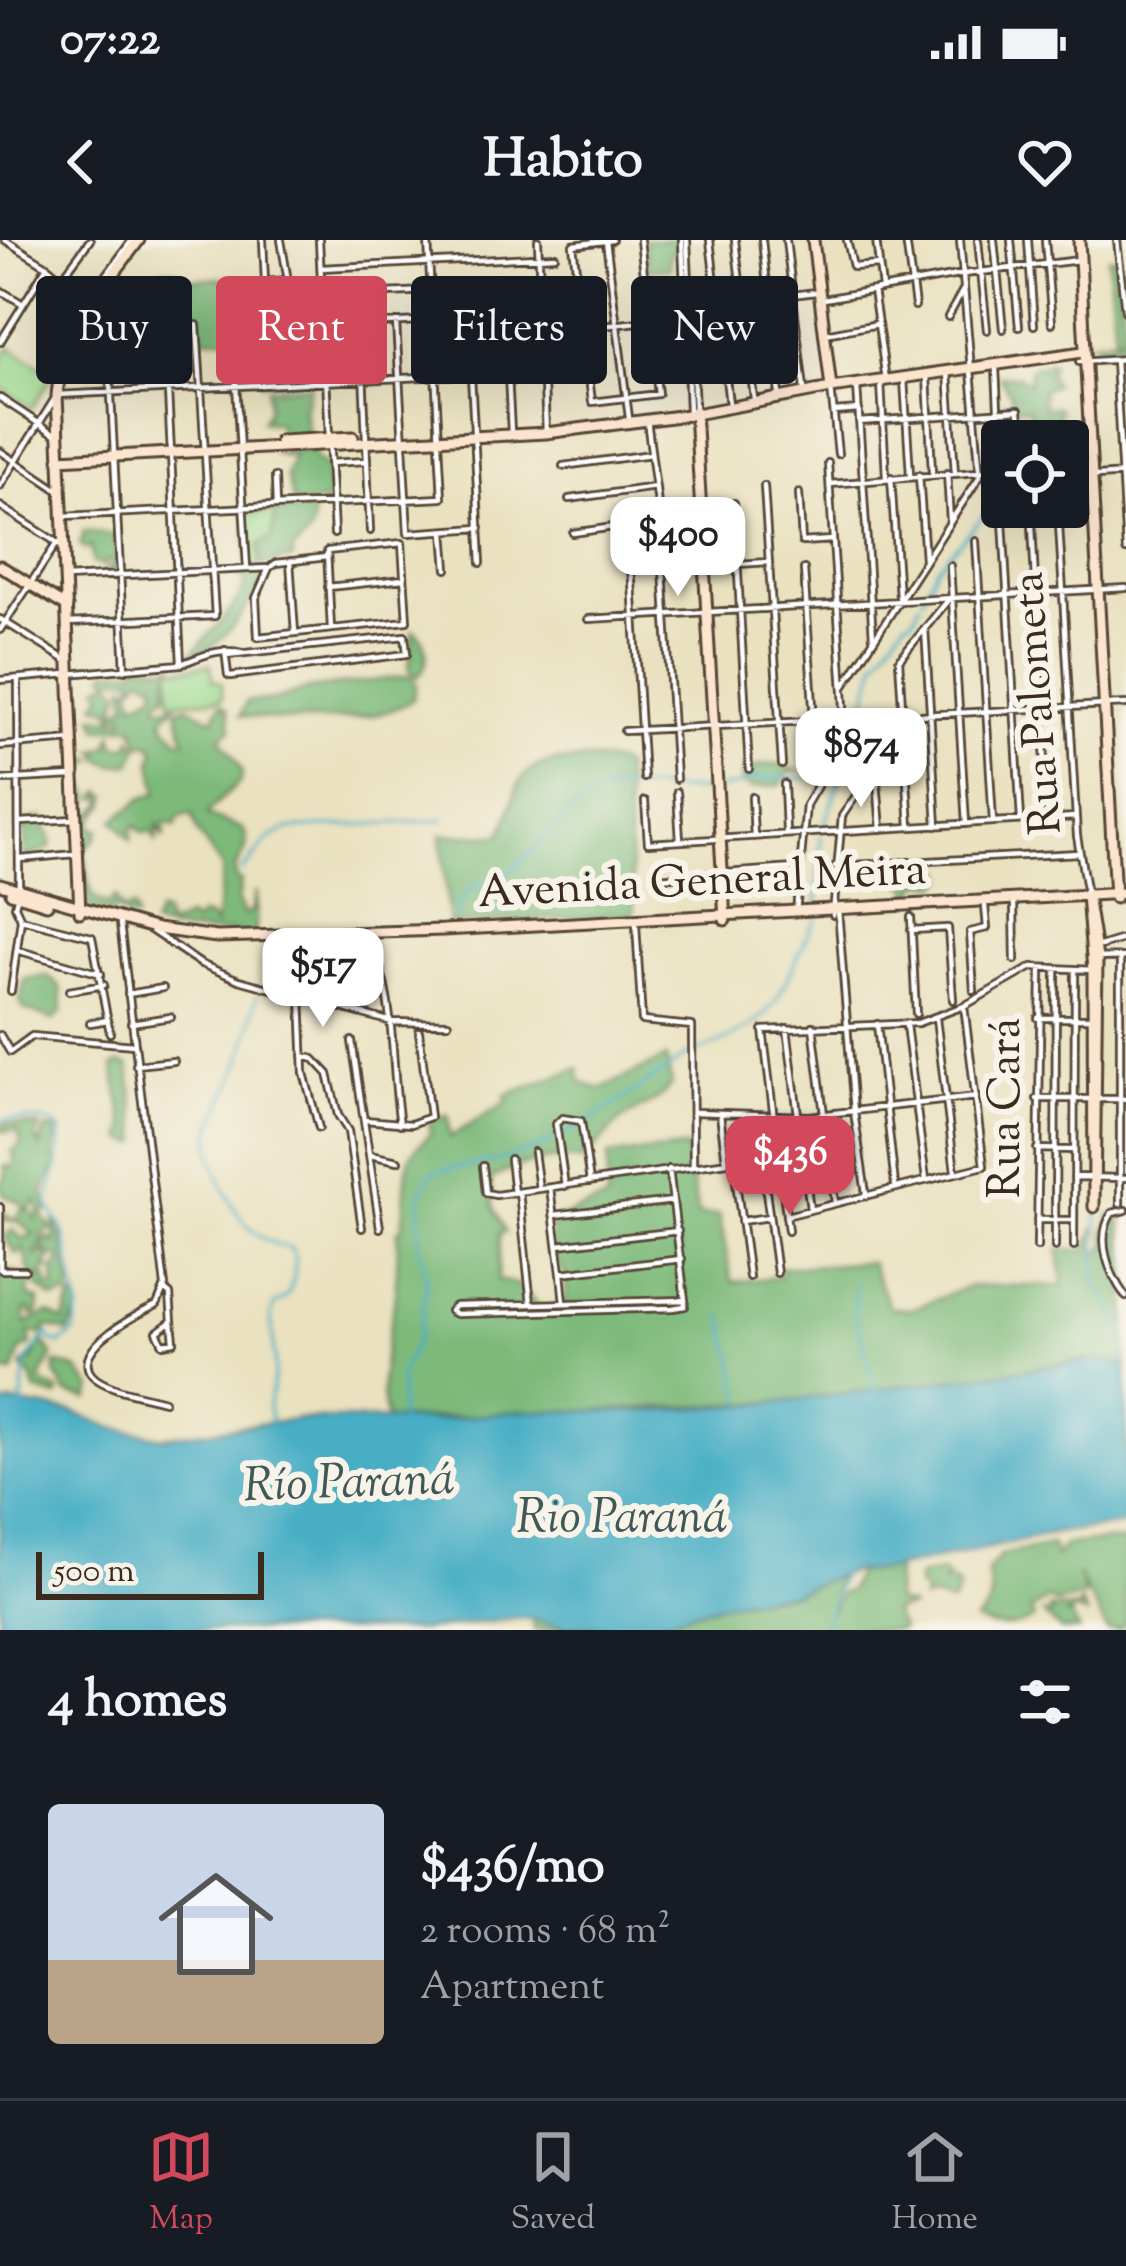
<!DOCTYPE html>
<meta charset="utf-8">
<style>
body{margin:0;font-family:"Sorts Mill Goudy",serif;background:#20242c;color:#f1f3f6;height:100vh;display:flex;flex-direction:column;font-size:45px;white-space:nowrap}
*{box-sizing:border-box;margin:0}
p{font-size:39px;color:#9ea1a6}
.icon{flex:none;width:66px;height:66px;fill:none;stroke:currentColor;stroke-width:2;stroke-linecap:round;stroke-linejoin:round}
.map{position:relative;height:1390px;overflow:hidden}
.sheet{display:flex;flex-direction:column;background:#171b24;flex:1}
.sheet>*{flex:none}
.guide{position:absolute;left:36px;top:36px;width:1056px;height:108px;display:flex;gap:24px}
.tools{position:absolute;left:981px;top:180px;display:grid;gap:24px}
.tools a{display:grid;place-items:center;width:108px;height:108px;border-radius:12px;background:#171b24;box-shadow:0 12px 48px #0002;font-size:60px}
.scale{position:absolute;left:36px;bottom:30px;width:228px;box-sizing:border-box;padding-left:12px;border:6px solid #3b2a1e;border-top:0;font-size:33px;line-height:42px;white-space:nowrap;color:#3b2a1e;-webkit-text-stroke:9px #f7f3e8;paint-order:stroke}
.price{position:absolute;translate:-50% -102px;padding:0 27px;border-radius:24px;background:#fff;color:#222;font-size:39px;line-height:78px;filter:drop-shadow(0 3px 6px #0008)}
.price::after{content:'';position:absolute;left:50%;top:72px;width:36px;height:27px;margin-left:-18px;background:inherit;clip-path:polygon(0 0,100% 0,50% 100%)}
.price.current{background:#d1495b;color:#fff}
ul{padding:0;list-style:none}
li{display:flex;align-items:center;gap:36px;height:300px;padding:0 48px}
li span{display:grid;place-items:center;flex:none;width:336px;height:240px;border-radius:12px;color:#555}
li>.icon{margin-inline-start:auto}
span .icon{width:144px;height:144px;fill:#fffc;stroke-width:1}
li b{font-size:51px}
h2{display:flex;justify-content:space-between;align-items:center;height:144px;padding:0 48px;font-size:51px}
.pill{padding:0 42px;border-radius:12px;background:#171b24;box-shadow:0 12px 48px #0002;font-size:42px;line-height:108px}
.pill.current{background:#d1495b;color:#fff}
.status{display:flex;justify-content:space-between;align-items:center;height:84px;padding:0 60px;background:#171b24;direction:ltr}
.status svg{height:33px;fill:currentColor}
header{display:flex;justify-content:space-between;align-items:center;height:156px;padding:0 48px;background:#171b24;font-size:54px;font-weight:800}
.dock{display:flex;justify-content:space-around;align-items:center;height:168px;border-top:3px solid #363941;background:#171b24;font-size:33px;color:#9ea1a6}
.dock a{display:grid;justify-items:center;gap:6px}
.dock .current{color:#d1495b}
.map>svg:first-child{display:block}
.green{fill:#9cda8f;stroke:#6c8256;stroke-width:3}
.forest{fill:#7dba7a;stroke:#5c724c;stroke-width:3}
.water{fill:#46aec5;stroke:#406c72;stroke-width:3}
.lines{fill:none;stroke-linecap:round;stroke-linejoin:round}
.stream{stroke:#46aec5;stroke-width:3}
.street-casing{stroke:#554536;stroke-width:10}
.secondary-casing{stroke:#554536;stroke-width:15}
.street{stroke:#fff;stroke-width:4.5}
.secondary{stroke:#fce5cf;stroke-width:9}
.labels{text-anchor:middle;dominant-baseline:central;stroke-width:12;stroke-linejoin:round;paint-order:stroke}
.street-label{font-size:45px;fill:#3b2a1e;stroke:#f7f3e8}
.water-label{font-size:48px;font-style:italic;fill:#3f5858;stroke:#f7f3e8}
</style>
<div class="status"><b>07:22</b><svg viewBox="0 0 49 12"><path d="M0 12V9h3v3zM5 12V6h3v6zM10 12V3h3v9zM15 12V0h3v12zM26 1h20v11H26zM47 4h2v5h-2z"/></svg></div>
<header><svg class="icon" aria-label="back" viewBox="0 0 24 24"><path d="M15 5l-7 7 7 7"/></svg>Habito<svg class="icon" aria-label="heart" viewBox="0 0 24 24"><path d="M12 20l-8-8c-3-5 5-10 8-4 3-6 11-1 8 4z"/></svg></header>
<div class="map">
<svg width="1126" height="1390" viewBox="0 0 1126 1390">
<rect width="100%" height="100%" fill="#f7f3e8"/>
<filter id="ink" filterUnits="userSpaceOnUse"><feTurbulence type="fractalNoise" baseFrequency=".00833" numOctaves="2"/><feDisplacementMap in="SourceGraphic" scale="24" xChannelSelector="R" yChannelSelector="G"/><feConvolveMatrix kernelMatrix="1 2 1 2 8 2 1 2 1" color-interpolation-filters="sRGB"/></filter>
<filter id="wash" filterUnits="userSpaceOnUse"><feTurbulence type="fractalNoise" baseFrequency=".004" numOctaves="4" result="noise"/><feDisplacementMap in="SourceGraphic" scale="48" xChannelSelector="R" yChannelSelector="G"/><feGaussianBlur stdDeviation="2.7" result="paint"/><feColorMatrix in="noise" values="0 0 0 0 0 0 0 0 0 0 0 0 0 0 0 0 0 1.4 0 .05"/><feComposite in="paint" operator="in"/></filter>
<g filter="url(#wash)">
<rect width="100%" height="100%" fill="#e9e1bf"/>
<path class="green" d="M10,107L53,134L32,168L0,147V122Z
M276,271L272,298L259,305L260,325L248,326L245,274Z
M211,425L213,440L222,443V459L171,462L170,429Z"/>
<path class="forest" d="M644,0H680V7L670,16V28L648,30Z
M1117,17L1126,102L1099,107L1091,102L1123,96L1115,94L1108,18Z
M160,30H174L186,39L224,38L267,64C270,88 272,109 282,131L298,130L299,141L261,142L252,97L204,98L184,70L146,59L148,43Z
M1047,122L1052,124L1048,132L1054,145L1042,150L1043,168L1057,167L1060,171L1055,179L1061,192L1053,198L1052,183L1043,182L1041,192C1031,187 1031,177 1028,168L1000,167L1003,163L1007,166L1013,158L999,136H1018L1029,144L1030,128L1039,125L1041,128Z
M310,146L304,169L308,195L283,199L278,183L262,181L268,170V148Z
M314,210L315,218L327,226L329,262L294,264L286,236L293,217L271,212Z
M312,270C314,296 309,294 293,310V319L260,325L259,305L272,298L276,271Z
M84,291L114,295L119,332L100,334L114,327L110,320L105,322L106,326L93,323L91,307L84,309L80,306Z
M240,332H265C252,364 223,409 189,418C206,393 239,371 246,339L239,336Z
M413,390C429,400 431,425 417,437L409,429Z
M176,422L167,435V454L157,463L161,468L176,465L163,478L166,487L181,501L185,500L177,470L187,466L213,479L221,464L228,469L231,489L220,499C264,551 232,538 207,575L243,589C252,606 242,615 235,629L236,639L241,641L238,661L244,675L252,671L256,651V691L252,693L182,692L152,686L158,673L164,674L168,687L187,678L195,683L199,676L209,678L215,685L223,629L198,593L192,574L179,577L176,586L163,583L165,598L157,585V602L151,591L143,593L136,586L132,587L131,600L114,580L143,558L158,553L152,522L155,512L150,503L140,504L134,486L99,488L94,476L125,480L123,473L114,476L108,467L96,465L103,453L99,446L111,440L121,451L114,471L127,465L125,445H129L135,463L156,452L155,442L142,437L133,447L134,437L109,438L105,434L109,430L137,429L138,423L167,427Z
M410,436L416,444L413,459C376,487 286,481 240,476L247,461L274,460L309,449Z
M113,493L115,506H129L133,495L132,500L139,506L131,524L113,525L99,518V513L95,511L109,506Z
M78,514L94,520L85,527L79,523L80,537L91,554L88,576L104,564L102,556L95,559L102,551L108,556L105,566L92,580L93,589H99L96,599L84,609Z
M597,520L618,523L624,528L634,671L631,675L449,684L441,595H500C508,584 509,573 513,560C524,515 559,521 597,520Z
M779,524L798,531L787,533L780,545L750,548L742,541V533L762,525Z
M42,578L52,603L49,609L25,618V582Z
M82,614L85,615C88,631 88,645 93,657L108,665L115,657L123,671L133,668L136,678H129L115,668L111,673L91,669L86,664Z
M897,627H907L915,634L926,627L945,632L946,637L940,645L919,643L915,656L910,658L909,647L897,637Z
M48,736L61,748L62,772L54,780L24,769L20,761L25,739Z
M666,818L672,844L661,857L620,881L584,920C549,917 522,922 491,939L493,965L505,992L500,993L498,1040L516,1044L545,1073L566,1059V1037L551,1010L552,980L607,960L608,916L686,908L698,975H719L732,1042L781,1037V1028L870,1022L890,1068L912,1069L971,1046H1063L1059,1010H1085L1095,989L1098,993L1093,1008L1098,1013L1107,1005L1105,992L1111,975L1120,980L1126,1022V1125L1095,1120L1060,1123L973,1139L783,1162L387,1180C376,1142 385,1114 392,1076C397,1048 398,1018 398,990L402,989C405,969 404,931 410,918C413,910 425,900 430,894V882L448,875L450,897L506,863V855L579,828L580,842L600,849Z
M120,823L129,826L139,902L135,904L123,899L126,890L113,826Z
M4,884L40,886L36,897L40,907L45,889H57L54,917L58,923L43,952L48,970L42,975L52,989L42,993L41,1007L33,1013L37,1016L41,1010L46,1013L49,1022L45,1025L49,1029L40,1034L47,1038L48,1048L55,1047L54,1029L60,1022L57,1014L50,1017L42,1003L47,997L54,1003L55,979C65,999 66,1026 72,1050L68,1056L53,1059L36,1045L39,1039L30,1034L23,1008L17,1014L4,998L12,990L23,999L33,994L18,981L2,980L3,970L7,977L17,980L20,970H29L36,979L39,967L35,960L31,968H24L20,962L5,956L0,948L6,934L4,926L12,927L15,918L12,912L21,904L18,891H0Z
M14,1031L31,1041L28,1056L39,1060L38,1074L32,1076L29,1069L25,1071L26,1084L49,1073L64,1082L72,1057H76L79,1070L68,1092L46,1086L44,1094L29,1093L31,1105L21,1110L13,1133L0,1131V1036Z
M42,1100L53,1115L39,1141L59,1151L58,1157L35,1150L31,1136L23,1129V1124L32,1121Z
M55,1123L77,1129L92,1148L89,1159L67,1154L55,1133Z
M1107,1301H1126V1383L1119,1390H1107L1078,1334L1085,1356L1055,1364L1048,1359L1031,1370L1034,1379C1009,1390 1001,1389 975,1381C995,1365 993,1356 987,1332L1001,1315L1052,1305L1055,1317L1064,1305Z
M896,1327L895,1362L912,1367L893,1371L901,1388L898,1390H534V1380L582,1388L640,1387L725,1363L792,1353L838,1336L829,1374L840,1353L849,1351L857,1331Z
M940,1332L946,1335L944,1344L948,1340L959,1346L955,1359L951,1363L933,1358L923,1360L924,1349L917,1348L919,1337Z
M1081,1362L1087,1375L1075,1370L1067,1375H1071L1079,1390H1061L1043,1374L1052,1373L1049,1369H1078Z"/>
<path class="water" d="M1095,1120L1126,1125V1284L1117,1286L1056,1293L887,1330L849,1332L792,1353L725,1363L640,1387H569L523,1378L422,1390H0V1165L13,1163L73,1172L113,1188L163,1197L297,1179L435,1180L521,1171H649L783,1162Z"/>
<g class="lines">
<path class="stream" d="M1068,204L1079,195
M923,357L936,328L1002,257
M863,475L876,422L905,381L913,379L920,363
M721,548L745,544L750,539L806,538
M823,589L860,481
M242,631L270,598L287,589L444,580
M817,666L821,596
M455,680L459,662L475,645C517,646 556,574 591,556C621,540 676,554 712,549
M257,756C252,777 248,799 241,820C219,884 192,888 229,958C244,987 259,1002 291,1008L295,1020L294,1038L287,1057L274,1065L271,1074L275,1130L268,1168L271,1182
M698,811C786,781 777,752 816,679
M0,880C20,881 47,874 61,890L58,925L47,963L64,992L79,1067L74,1092L60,1104L50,1100L48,1093L26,1122L21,1166
M1098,970L1095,1040L1126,1091
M855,1044V1074L877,1153
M723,1075L743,1161
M1123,1125L1126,1110
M400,1181L401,1133L418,1098L427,1045L419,1004L420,957L431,933C452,927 473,926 495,921C561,907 634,852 689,814
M799,1390L823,1387L842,1334"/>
</g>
</g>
<g filter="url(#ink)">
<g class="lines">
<defs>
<path id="street" d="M5,0L47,26L92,64
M90,0L67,31L95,51L132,0
M263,0L265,42L287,40
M281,0L296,88
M319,0L334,294
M538,0L546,192
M612,0L573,5L592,162L658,154L640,0
M682,0L689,171
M687,0L695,170
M710,0L729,164
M735,0L754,159
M762,0L779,154
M786,0L804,149
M847,0L853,27L879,25
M876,0L882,48
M906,0L915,66
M978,0L987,90
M994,0L1003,89
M1011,0L1019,87
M1028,0L1034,85
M1045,0L1052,83
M1117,0L1125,71
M606,1L629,178
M321,28L555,16
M0,50L23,64
M873,50L886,140
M321,56L558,45
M824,59L964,34L1079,20
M691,68L816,52
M505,77L511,192
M948,77L963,50
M468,79L481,323
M396,82L408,293L480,288
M361,84L370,291
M583,88L648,81
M825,94L878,84
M0,102L47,26
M273,105L274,90L562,72
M166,109L181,424
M234,110L247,328
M109,116L125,430
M1115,120L1126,310
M1079,122L1126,119
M996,128L1001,230
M948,132L955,233
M927,136L932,232
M904,139L910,235
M881,142L886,237
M857,146L873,398
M831,148L838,214
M0,158L58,196
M834,172L859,170
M647,180L660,280L676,539
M859,182L1019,170L1021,201
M0,211L61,252
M330,223L366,221
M563,226L651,214
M947,233L950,281
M919,235L925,319
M275,237L276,266
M891,237L899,357
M1068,238L1126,234
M830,244L1002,230
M0,246L57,155L566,130
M764,246L782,525
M799,253L802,302L832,300
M569,259L656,247
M734,263L749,529
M0,266L59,304
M1031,267L1048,578
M1058,267L1077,596L1087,655
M64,276L442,258L428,0
M1003,281L1021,580
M444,292L447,329
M573,293L660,280
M976,301L993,582
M630,309L644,538
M290,321L295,393
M738,324L768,322
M950,326L966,584
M269,328L256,358L258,397L407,381L402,303L327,311L331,389
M804,329L818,541
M65,338L269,328L276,323L327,317
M328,347L404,339
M0,379L69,422
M588,379L1126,348
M68,383L215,376L197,85
M925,388L937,586
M0,390L57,303
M225,410L228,435L231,436L407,414L405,396L226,415
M18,439L19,649
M0,440L181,424C203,416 218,407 243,413
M844,446L980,236L960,0
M624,491L1126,464
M0,506L73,500
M876,529L881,589
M0,540L72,536
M784,544L786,592
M677,552L680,601
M752,557L754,597
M645,561L648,603L1076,577
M21,582L75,579
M910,587L899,420L949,359
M21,619L75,614
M835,626L1079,613
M657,638L795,628
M1014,664L1015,720
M838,670L854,872L866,954
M796,672L806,565L846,497L828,223
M833,675L842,576L889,508L897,476
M911,677L916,774
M21,679L92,697L110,793
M120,684L165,1046L157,1065C140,1073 69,1108 92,1135C104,1149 146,1156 164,1161
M636,685L642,781L692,786L693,925
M911,690L948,688L953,760
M152,691L201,724L239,740L392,782L448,783
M369,699C397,758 390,821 400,884
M335,700L340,768
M299,701L304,833L319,888
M1097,707L1126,698
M20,711L101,734
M1120,717V964
M1096,718L1126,717
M304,737L382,732
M11,751L21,679L15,666L18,655
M69,751L104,745
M974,751L970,692L987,688L985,666
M128,754L163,748
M936,778L955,932
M1038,778H1092
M90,783L108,780
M131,783L171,777
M877,784L895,945
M906,785L926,940
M813,786L835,963
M787,788L810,970
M0,795L10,812L32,796L134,805
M352,801L380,988
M303,816L314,819L328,834L338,875L348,891L362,988
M136,825L174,821
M1037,859H1126
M695,872L809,876L976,857
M720,874L726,921
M746,876L752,918
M365,880L411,884L430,877L419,791
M1037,909L1074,910
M534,912L539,949
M370,915L398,921
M510,919L514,953
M733,920L749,1037
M483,926L486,953L496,955L777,915
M669,929L685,1060
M763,929L777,1033
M1074,937L1126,938
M565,946L556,884L562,878L581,881L590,942
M550,948L561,1033L682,1019
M519,952L531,1064
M0,967V1029
M1126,970L1112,973C1095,999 1109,1034 1126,1057
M554,975L673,961
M786,976L984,926L964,766
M1037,980H1073
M741,981L769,977
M788,991L763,790L918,783L964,766L1032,727L1093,730
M558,1005L678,991
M1074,1006L1075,731
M1037,1007L1041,731
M1055,1007L1056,731
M1,1030H25
M561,1033L564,1063
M165,1050L170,1054L172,1081L157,1092L163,1104L174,1102L172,1081
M685,1060V1066L673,1068L456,1074L450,1071L455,1066Z"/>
<path id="secondary" d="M813,0L831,148
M1079,0L1115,658
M695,171L725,680
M280,201L353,197
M59,219L546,193L695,174L831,148L1083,112
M0,326L67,367
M0,644L157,689L217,697L443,690L1126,653
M11,653L47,664
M1087,655L1097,718L1094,967L1093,730Z
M80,672L57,155C63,93 103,49 139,0"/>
</defs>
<use href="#street" class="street-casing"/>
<use href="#secondary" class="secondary-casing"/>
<use href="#street" class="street"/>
<use href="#secondary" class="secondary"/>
</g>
</g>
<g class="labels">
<g class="street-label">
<text transform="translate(1040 463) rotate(-94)">Rua Palometa</text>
<text transform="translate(702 644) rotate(-3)">Avenida General Meira</text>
<text transform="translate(1008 868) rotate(-90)">Rua Cará</text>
</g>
<g class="water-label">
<text transform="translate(349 1245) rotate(-2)">Río Paraná</text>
<text x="622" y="1279">Rio Paraná</text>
</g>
</g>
</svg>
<div class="tools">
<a><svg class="icon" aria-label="locate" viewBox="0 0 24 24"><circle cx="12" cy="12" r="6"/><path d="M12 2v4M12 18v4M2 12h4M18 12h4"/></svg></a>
</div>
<div class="scale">500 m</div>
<b class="price" style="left:678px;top:359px">$400</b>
<b class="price" style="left:861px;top:570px">$874</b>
<b class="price" style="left:323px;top:790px">$517</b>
<b class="price current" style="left:790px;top:978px">$436</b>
<div class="guide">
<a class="pill">Buy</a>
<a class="pill current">Rent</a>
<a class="pill">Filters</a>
<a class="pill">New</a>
</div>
</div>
<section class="sheet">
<h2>4 homes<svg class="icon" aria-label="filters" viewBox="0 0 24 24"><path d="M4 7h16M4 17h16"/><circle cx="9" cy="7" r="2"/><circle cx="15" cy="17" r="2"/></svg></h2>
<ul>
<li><span style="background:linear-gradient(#c9d6e8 65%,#b9a48a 0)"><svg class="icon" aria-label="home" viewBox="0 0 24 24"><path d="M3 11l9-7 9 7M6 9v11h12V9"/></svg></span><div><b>$436/mo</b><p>2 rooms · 68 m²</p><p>Apartment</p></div></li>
</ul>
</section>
<nav class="dock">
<a class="current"><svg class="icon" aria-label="map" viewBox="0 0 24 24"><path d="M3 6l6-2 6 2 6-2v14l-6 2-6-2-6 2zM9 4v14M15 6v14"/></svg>Map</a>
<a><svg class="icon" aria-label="saved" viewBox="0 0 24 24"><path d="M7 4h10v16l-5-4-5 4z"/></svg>Saved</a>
<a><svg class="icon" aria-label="home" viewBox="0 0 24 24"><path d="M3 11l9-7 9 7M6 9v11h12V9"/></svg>Home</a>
</nav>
